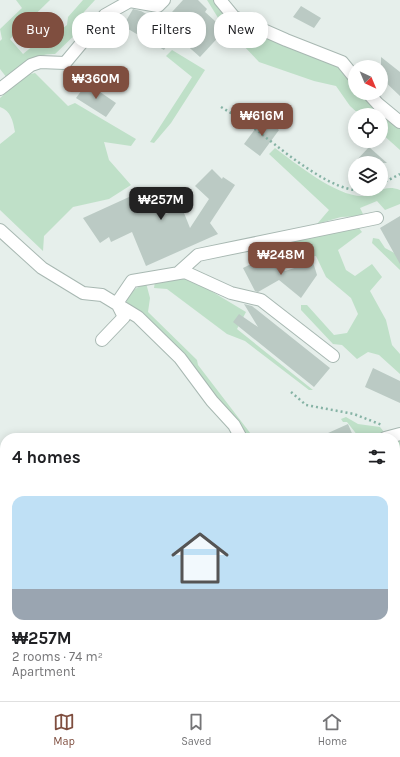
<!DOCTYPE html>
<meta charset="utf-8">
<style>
body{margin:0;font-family:Karla,sans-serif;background:#f6f6f6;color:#202124;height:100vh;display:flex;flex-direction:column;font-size:15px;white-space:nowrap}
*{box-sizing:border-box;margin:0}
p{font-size:13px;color:#757577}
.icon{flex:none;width:22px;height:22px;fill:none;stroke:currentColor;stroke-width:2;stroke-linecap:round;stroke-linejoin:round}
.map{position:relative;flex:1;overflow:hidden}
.drawer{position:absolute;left:0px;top:433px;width:400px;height:268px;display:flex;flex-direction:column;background:#fff;border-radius:16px 16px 0 0;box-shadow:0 2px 10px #0003}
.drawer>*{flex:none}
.guide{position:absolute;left:12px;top:12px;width:376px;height:36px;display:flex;gap:8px}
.needle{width:26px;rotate:136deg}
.controls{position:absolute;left:348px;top:60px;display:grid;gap:8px}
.controls a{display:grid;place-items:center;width:40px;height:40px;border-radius:50%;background:#fff;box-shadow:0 2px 10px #0003;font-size:20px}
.price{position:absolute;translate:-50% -34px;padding:0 9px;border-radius:8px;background:#7f4e3f;color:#fff;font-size:13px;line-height:26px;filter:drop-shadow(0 1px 2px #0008)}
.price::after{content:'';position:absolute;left:50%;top:24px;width:12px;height:9px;margin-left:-6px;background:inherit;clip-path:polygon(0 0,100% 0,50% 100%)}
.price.active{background:#222;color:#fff}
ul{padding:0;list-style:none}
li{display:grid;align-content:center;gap:8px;height:212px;padding:0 12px}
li+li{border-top:1px solid #e0e0e0}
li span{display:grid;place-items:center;height:124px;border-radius:12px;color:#555}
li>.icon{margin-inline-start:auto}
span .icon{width:72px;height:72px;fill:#fffc;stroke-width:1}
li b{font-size:17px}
h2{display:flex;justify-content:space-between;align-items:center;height:48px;padding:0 12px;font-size:17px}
.chip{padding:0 14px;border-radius:16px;background:#fff;box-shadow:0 2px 10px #0003;font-size:14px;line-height:36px}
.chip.active{background:#7f4e3f;color:#fff}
.tabs{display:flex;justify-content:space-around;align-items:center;height:56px;border-top:1px solid #e0e0e0;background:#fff;font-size:11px;color:#757577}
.tabs a{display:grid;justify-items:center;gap:2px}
.tabs .active{color:#7f4e3f}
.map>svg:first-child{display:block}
.green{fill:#bfe0c8}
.building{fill:#bbcac4}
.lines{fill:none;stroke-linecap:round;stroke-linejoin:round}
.minor-casing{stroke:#a8b8b2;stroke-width:14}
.path{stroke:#86b3a5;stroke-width:2.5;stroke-dasharray:2 3;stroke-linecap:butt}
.minor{stroke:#fff;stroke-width:12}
</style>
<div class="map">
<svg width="400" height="701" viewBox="0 0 400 701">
<rect width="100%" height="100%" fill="#e6efeb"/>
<path class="green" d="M16,0H50L10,39L23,54L39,41H46L67,25L68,17L83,0H95L84,12L80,30L55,54C35,53 22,66 7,78L0,69V41L2,39L0,29L22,8Z
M207,0H214L234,20L257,35L339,64L355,83V93H363L400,128V150L381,133V115H360L350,106L336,86L314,81L259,62L220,21Z
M172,50L205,70L171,123L154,143L150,142L192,77L166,56Z
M35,73L68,106L75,103L136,139L131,146L104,142L109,160L131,185L109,199L73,207L44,236L43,251L0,210V144L15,132C13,121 11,111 0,107V98L26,75Z
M275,148C295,163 338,198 364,196C380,194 383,184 400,190V204L385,210L377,201L360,208L364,216L341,217L317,224L329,210L269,154Z
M358,227L362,232L338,250L346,270L355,276L372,264L382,277L370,291L386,320L392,345L400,354V374L379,355L368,352L357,359L342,345L333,344L301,310V305H307L334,335L347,333L358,314L351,298L326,277L316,256C301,258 289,256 279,243Z
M373,238L379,239L385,248L400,256V270L372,243Z
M186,276L246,312L237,329L313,390H309L245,341L227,334L167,289L154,288L155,281Z
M146,283L150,298L148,312L197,360L198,365L254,438H246L230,414L164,333L128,304L126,300L135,289Z
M346,417L358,424L380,427L384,432L366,438H354L358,436L347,422H343L341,419Z
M400,439V568L395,564V440Z"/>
<path class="building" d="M183,0H198L207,9L205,12L225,30L200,57L174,34L164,50L123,26L133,9L141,11L162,23Z
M301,6L321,18L314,28L293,17Z
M381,57L400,72V96L381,78Z
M87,83L116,103L106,117L76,98Z
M264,117L279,130L260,156L244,144Z
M369,147L387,163H354Z
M212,169L222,179L223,177L235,185L210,223L218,234L146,266L132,232L111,242L109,237L100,243L83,218L140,192L144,201L154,196L163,215L182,208L190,228L209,199L195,186Z
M400,216V264L380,228Z
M277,255L285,271L313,262L317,275L301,298L279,280L258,292L255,291L243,268L255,262L257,266Z
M244,304L252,306L330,368L314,387L233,322L239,314L258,327Z
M373,368L400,381V403L365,387Z
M348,424L354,438H317Z"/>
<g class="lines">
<defs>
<path id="minor" d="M220,0L234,17L286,40L342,62L355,78
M0,89L31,65L40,62L65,63L105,15L130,1L158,6L164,0
M368,93L378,104L400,122
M0,230L42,268L83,293L102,295L138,317L180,358L212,401L234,425L241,438
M178,273L198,255L377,218
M102,340L124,317L117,303L132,281L185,272L231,293L261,300L333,356
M385,438L400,434
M395,577L400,579
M4,612L5,611
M269,701L283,696"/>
</defs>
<use href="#minor" class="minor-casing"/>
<path class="path" d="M221,107C231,113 241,119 250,125C274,143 337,199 366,189
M381,184L400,174
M291,392L306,405L354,414L382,425"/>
<use href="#minor" class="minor"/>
</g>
</svg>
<div class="controls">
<a><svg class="needle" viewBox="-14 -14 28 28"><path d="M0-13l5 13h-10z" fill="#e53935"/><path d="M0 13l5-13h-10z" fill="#757577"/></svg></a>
<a><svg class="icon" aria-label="locate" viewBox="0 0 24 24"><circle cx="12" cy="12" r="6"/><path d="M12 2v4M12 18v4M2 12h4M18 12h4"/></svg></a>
<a><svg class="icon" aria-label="layers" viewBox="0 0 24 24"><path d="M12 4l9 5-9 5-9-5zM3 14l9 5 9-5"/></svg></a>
</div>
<b class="price" style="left:96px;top:100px">₩360M</b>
<b class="price" style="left:262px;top:137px">₩616M</b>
<b class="price active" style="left:161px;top:221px">₩257M</b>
<b class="price" style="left:281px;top:276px">₩248M</b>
<div class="guide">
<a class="chip active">Buy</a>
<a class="chip">Rent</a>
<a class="chip">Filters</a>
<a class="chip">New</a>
</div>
<section class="drawer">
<h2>4 homes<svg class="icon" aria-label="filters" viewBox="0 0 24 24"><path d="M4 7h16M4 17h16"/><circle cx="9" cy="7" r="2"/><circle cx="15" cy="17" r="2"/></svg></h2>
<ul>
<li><span style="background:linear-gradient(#bfe0f5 75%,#9aa5b1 0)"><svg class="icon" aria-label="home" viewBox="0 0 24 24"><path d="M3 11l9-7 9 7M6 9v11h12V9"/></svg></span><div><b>₩257M</b><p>2 rooms · 74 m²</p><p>Apartment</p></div></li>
</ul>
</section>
</div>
<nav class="tabs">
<a class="active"><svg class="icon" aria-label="map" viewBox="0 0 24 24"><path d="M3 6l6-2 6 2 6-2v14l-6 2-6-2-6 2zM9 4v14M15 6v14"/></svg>Map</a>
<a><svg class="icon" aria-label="saved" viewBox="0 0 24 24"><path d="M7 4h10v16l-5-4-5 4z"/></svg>Saved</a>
<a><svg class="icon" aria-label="home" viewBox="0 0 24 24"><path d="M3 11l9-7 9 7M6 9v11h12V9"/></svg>Home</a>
</nav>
